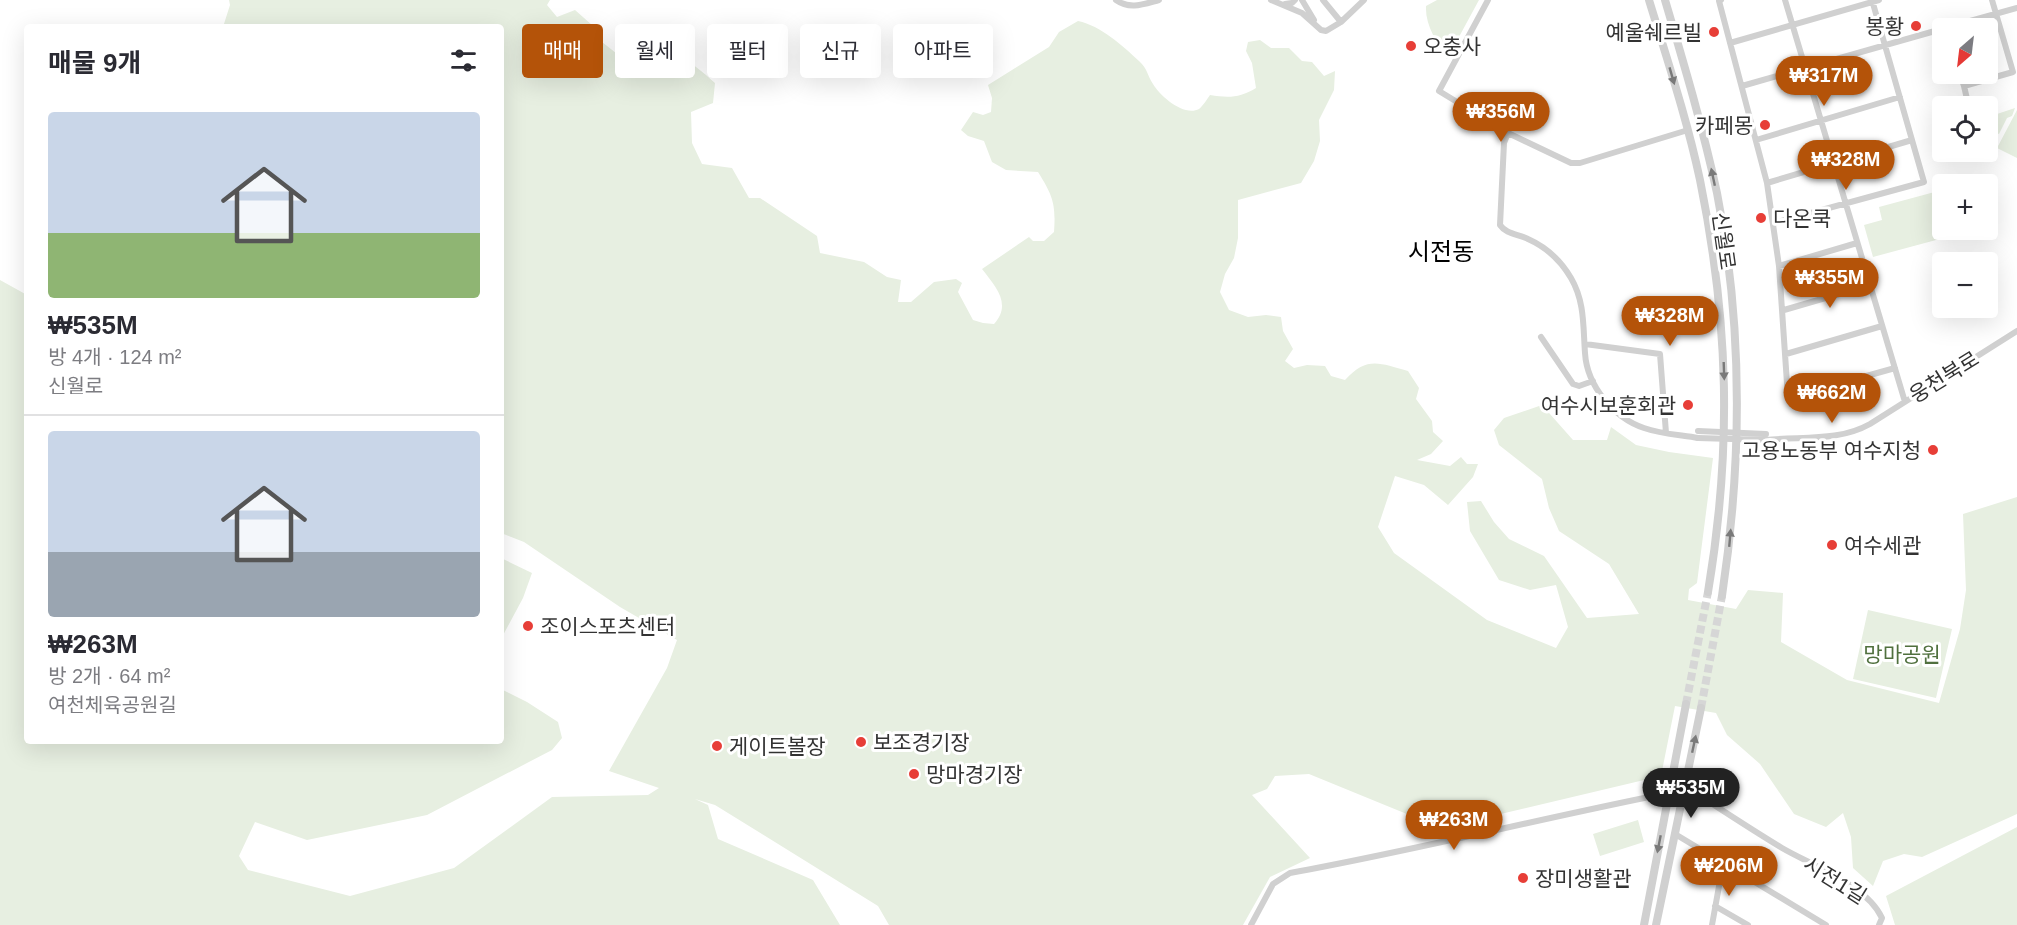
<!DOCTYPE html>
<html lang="ko">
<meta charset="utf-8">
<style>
body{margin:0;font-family:Helvetica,"Noto Sans KR",sans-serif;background:#f2f2f3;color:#2b2b33;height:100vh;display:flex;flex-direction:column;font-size:22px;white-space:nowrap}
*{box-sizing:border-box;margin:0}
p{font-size:20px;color:#7c7c81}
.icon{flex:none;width:33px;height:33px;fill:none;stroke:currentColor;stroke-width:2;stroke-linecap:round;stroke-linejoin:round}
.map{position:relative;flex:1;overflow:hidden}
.side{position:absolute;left:24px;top:24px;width:480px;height:720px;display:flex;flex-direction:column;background:#fff;border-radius:6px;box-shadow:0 6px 24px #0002}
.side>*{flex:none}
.banner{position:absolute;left:522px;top:24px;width:570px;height:54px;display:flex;gap:12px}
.needle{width:39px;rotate:208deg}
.fabs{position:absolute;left:1932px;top:18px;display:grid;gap:12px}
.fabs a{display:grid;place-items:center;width:66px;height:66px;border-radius:6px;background:#fff;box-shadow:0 6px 24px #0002;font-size:30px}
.price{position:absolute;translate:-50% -51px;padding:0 14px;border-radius:21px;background:#b45309;color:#fff;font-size:20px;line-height:39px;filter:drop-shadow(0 2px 3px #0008)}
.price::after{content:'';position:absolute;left:50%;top:36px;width:18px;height:14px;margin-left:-9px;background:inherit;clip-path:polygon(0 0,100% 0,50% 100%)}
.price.selected{background:#222;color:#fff}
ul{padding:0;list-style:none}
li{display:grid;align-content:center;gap:12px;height:318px;padding:0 24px}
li+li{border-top:2px solid #e1e1e2}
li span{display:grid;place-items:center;height:186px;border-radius:6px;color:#555}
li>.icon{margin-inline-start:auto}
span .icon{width:108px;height:108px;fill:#fffc;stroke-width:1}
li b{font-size:26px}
h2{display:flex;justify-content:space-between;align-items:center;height:72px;padding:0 24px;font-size:26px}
.pill{padding:0 21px;border-radius:6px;background:#fff;box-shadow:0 6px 24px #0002;font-size:21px;line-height:54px}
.pill.selected{background:#b45309;color:#fff}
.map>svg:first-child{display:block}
.green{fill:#e7efe1}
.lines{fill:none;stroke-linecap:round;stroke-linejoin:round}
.tertiary-tunnel{stroke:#d6d6d6;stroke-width:8;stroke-dasharray:8 4;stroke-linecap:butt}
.minor{stroke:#d0d0d0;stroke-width:6}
.tertiary{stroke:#d0d0d0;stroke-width:8}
.minor-bridge{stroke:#d0d0d0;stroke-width:6}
.oneway{fill:#7a7a7a}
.poi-dot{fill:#e73e37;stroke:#fff;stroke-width:2}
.labels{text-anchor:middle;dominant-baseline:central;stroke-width:6;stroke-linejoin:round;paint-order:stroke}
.poi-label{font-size:21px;fill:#333;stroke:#fff;text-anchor:start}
.street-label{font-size:21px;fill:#333;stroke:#fff}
.park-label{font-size:21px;fill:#50703e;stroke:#fff}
.quarter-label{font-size:24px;fill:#000;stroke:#fff}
</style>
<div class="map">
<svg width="2017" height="925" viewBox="0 0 2017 925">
<rect width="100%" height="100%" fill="#fff"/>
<path class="green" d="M229,0H550L547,5L557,17L575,10L592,25L597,38L626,61L628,42C664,41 690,60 715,83L713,103L691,112L692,143L702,164L732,168L749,198H760L817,236L820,253L864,262L887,277L901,280L898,302H911L934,282L956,279L962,283L958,292L973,320L983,323L994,324C1012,304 996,287 982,269L1029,237L1033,241H1044L1054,232C1056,204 1053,196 1038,172L1006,170L992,162L984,141L968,136L961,130L973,112L983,115L991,112L992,98L988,85L1049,47L1059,32L1078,21C1101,26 1122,45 1139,61C1148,69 1147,75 1153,84C1160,96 1184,117 1199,109C1203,106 1207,99 1210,95C1228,98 1240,98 1256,88L1252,63L1246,51L1248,42L1260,40L1271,48H1289L1302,61L1312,62L1324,76L1335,71L1334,90L1319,120L1320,141L1314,161L1301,183L1238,200V238L1234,258L1225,274L1220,292L1229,310L1248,317L1266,315L1281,317L1283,331L1293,349L1285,361L1294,368L1307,365L1325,366L1331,376L1345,380C1367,356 1379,363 1408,371L1419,388L1416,399L1432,421L1433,432L1443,441L1431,454L1417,460L1450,466L1461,457L1467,464H1478L1473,477L1448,505L1424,485L1395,476L1378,527L1394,553L1487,620L1556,648L1568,627L1556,585L1530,590L1499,580L1470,531L1467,502L1481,501L1494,522L1509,539L1544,556L1587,618L1639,614L1609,564L1559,531L1549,508L1542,479L1499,445L1494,430L1504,418L1542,405L1573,440H1607L1611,427L1636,445L1669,452L1713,458L1697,583L1689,589L1688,600L1736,609L1748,590L1783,593L1781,642L1847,680L1939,703L1960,629L1966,590L1963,514L2017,497V814L1922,857L1904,854L1883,861L1873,886L1853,868L1851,837L1843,813L1826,827L1794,814L1760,764L1727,735L1716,713L1675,706L1661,776L1441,828L1309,774L1275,776L1267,789L1252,795L1310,858L1270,877L1243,925H889L878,906L715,805L695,799L708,805L718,839L813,880L840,925H0V280L27,295V741H501V689L527,702L558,722L562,738L552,750L427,815L307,840L255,822L239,856L248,870L350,896L454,868L552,797L648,795L659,788L609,771L667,668L677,640L620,607L524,542L501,533V27H223L230,5Z
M1437,0H1479L1447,59C1437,42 1425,26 1426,6Z
M2015,108L2012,116L2007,118L1999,134L1988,130V117Z
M2017,110V158L1997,148Z
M1942,190V230H1961L1962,233L1873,257L1864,225L1882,220L1879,207Z
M501,558L532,573L523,598L501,639Z
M1868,610L1952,629L1936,698L1853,679Z
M1638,820L1644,842L1600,856L1593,834Z
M2017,827V925H1895L1886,896Z"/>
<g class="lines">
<path class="tertiary-tunnel" d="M1686,704L1708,592
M1701,708L1722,596"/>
<path class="minor" d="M1116,0C1130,10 1144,4 1159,0
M1271,0L1302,13L1321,30L1326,31L1341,22L1364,0
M1302,0L1314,20
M1323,0L1341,22
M1488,0L1439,91L1508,133L1571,163H1580L1688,130
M1721,0L1719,1L1767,183L1779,266L1788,398L1895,368
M1785,0L1905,402
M1285,4L1292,3L1295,0
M1945,28L2017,8
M1730,43L1879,0
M1960,74L1964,86L2013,72L1992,0
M1742,86L1942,29
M1964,86L1967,99
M1508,133L1504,143L1500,225C1506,234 1518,234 1528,239C1546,247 1561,261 1571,278C1585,302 1583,327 1585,353C1587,386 1614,418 1644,428C1661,434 1681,435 1698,438
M1756,140L1900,97
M1767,183L1912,140
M1774,223L1924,182L1872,0
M1779,266L1857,243
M1784,310L1870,285
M1541,337L1573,384L1579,386L1593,381
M1585,344L1660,354L1666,433
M1786,354L1882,326
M1766,440C1801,436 1838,442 1870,424L2017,331
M1685,786C1717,807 1749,828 1782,848C1813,866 1867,885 1882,918L1879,925
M1675,834L1826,925
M1715,906L1748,925
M1251,925L1273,884L1290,873C1417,850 1542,818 1669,793
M1712,925L1723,864"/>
<path class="tertiary" d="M1649,0C1667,59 1687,119 1700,180C1729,322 1732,449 1708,592
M1665,0C1684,64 1703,128 1717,193C1743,326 1742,463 1722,596
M1644,925L1686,704
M1656,925L1701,708"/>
<path class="minor-bridge" d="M1698,431L1766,434
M1698,438L1766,440"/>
</g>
<defs><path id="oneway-solid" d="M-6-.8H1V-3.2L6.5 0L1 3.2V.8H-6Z" transform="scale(1.5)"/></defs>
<g class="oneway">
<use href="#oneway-solid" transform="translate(1672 76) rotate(74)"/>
<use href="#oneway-solid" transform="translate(1713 177) rotate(-102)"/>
<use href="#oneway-solid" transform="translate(1724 371) rotate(88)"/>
<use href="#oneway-solid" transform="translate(1730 538) rotate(-85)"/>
<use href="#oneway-solid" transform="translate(1694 744) rotate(-78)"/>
<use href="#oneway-solid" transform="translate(1659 844) rotate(101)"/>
</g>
<g class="poi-dot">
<circle cx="1916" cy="26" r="6"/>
<circle cx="1714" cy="32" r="6"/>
<circle cx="1411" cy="46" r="6"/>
<circle cx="1765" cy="125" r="6"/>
<circle cx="1761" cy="218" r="6"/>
<circle cx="1688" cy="405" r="6"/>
<circle cx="1933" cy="450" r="6"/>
<circle cx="1832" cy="545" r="6"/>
<circle cx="528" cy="626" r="6"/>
<circle cx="861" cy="742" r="6"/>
<circle cx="717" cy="746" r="6"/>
<circle cx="914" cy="774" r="6"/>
<circle cx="1523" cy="878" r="6"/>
</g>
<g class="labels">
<g class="poi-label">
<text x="1904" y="26" text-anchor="end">봉황</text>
<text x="1702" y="32" text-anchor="end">예울쉐르빌</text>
<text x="1423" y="46">오충사</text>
<text x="1753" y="125" text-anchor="end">카페몽</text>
<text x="1773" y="218">다온쿡</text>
<text x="1676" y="405" text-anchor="end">여수시보훈회관</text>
<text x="1921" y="450" text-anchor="end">고용노동부 여수지청</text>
<text x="1844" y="545">여수세관</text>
<text x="540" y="626">조이스포츠센터</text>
<text x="873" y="742">보조경기장</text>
<text x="729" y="746">게이트볼장</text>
<text x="926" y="774">망마경기장</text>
<text x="1535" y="878">장미생활관</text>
</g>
<g class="street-label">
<text transform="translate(1724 241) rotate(82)">신월로</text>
<text transform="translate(1944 377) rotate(-32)">웅천북로</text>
<text transform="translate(1835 880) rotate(32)">시전1길</text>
</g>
<g class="park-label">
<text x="1902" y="654">망마공원</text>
</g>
<g class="quarter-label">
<text x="1441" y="251">시전동</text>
</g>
</g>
</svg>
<div class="fabs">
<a><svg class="needle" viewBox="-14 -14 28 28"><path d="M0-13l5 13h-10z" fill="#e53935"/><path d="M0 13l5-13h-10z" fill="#7c7c81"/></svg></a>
<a><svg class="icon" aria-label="locate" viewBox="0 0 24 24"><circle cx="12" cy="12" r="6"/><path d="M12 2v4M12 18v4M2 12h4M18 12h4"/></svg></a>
<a>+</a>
<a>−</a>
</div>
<b class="price" style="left:1824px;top:107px">₩317M</b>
<b class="price" style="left:1501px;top:143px">₩356M</b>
<b class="price" style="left:1846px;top:191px">₩328M</b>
<b class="price" style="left:1830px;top:309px">₩355M</b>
<b class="price" style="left:1670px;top:347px">₩328M</b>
<b class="price" style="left:1832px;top:424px">₩662M</b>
<b class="price selected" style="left:1691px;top:819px">₩535M</b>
<b class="price" style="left:1454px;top:851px">₩263M</b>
<b class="price" style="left:1729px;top:897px">₩206M</b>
<div class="banner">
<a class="pill selected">매매</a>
<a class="pill">월세</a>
<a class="pill">필터</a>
<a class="pill">신규</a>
<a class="pill">아파트</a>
</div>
<section class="side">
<h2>매물 9개<svg class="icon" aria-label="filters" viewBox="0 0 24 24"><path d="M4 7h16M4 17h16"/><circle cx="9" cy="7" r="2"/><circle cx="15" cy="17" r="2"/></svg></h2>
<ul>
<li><span style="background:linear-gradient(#c9d6e8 65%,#8fb573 0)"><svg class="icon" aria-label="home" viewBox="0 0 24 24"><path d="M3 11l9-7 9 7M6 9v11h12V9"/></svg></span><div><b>₩535M</b><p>방 4개 · 124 m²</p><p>신월로</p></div></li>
<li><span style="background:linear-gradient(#c9d6e8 65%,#9aa5b1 0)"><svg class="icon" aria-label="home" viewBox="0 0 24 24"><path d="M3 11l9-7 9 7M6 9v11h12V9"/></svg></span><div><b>₩263M</b><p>방 2개 · 64 m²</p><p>여천체육공원길</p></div></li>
</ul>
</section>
</div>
